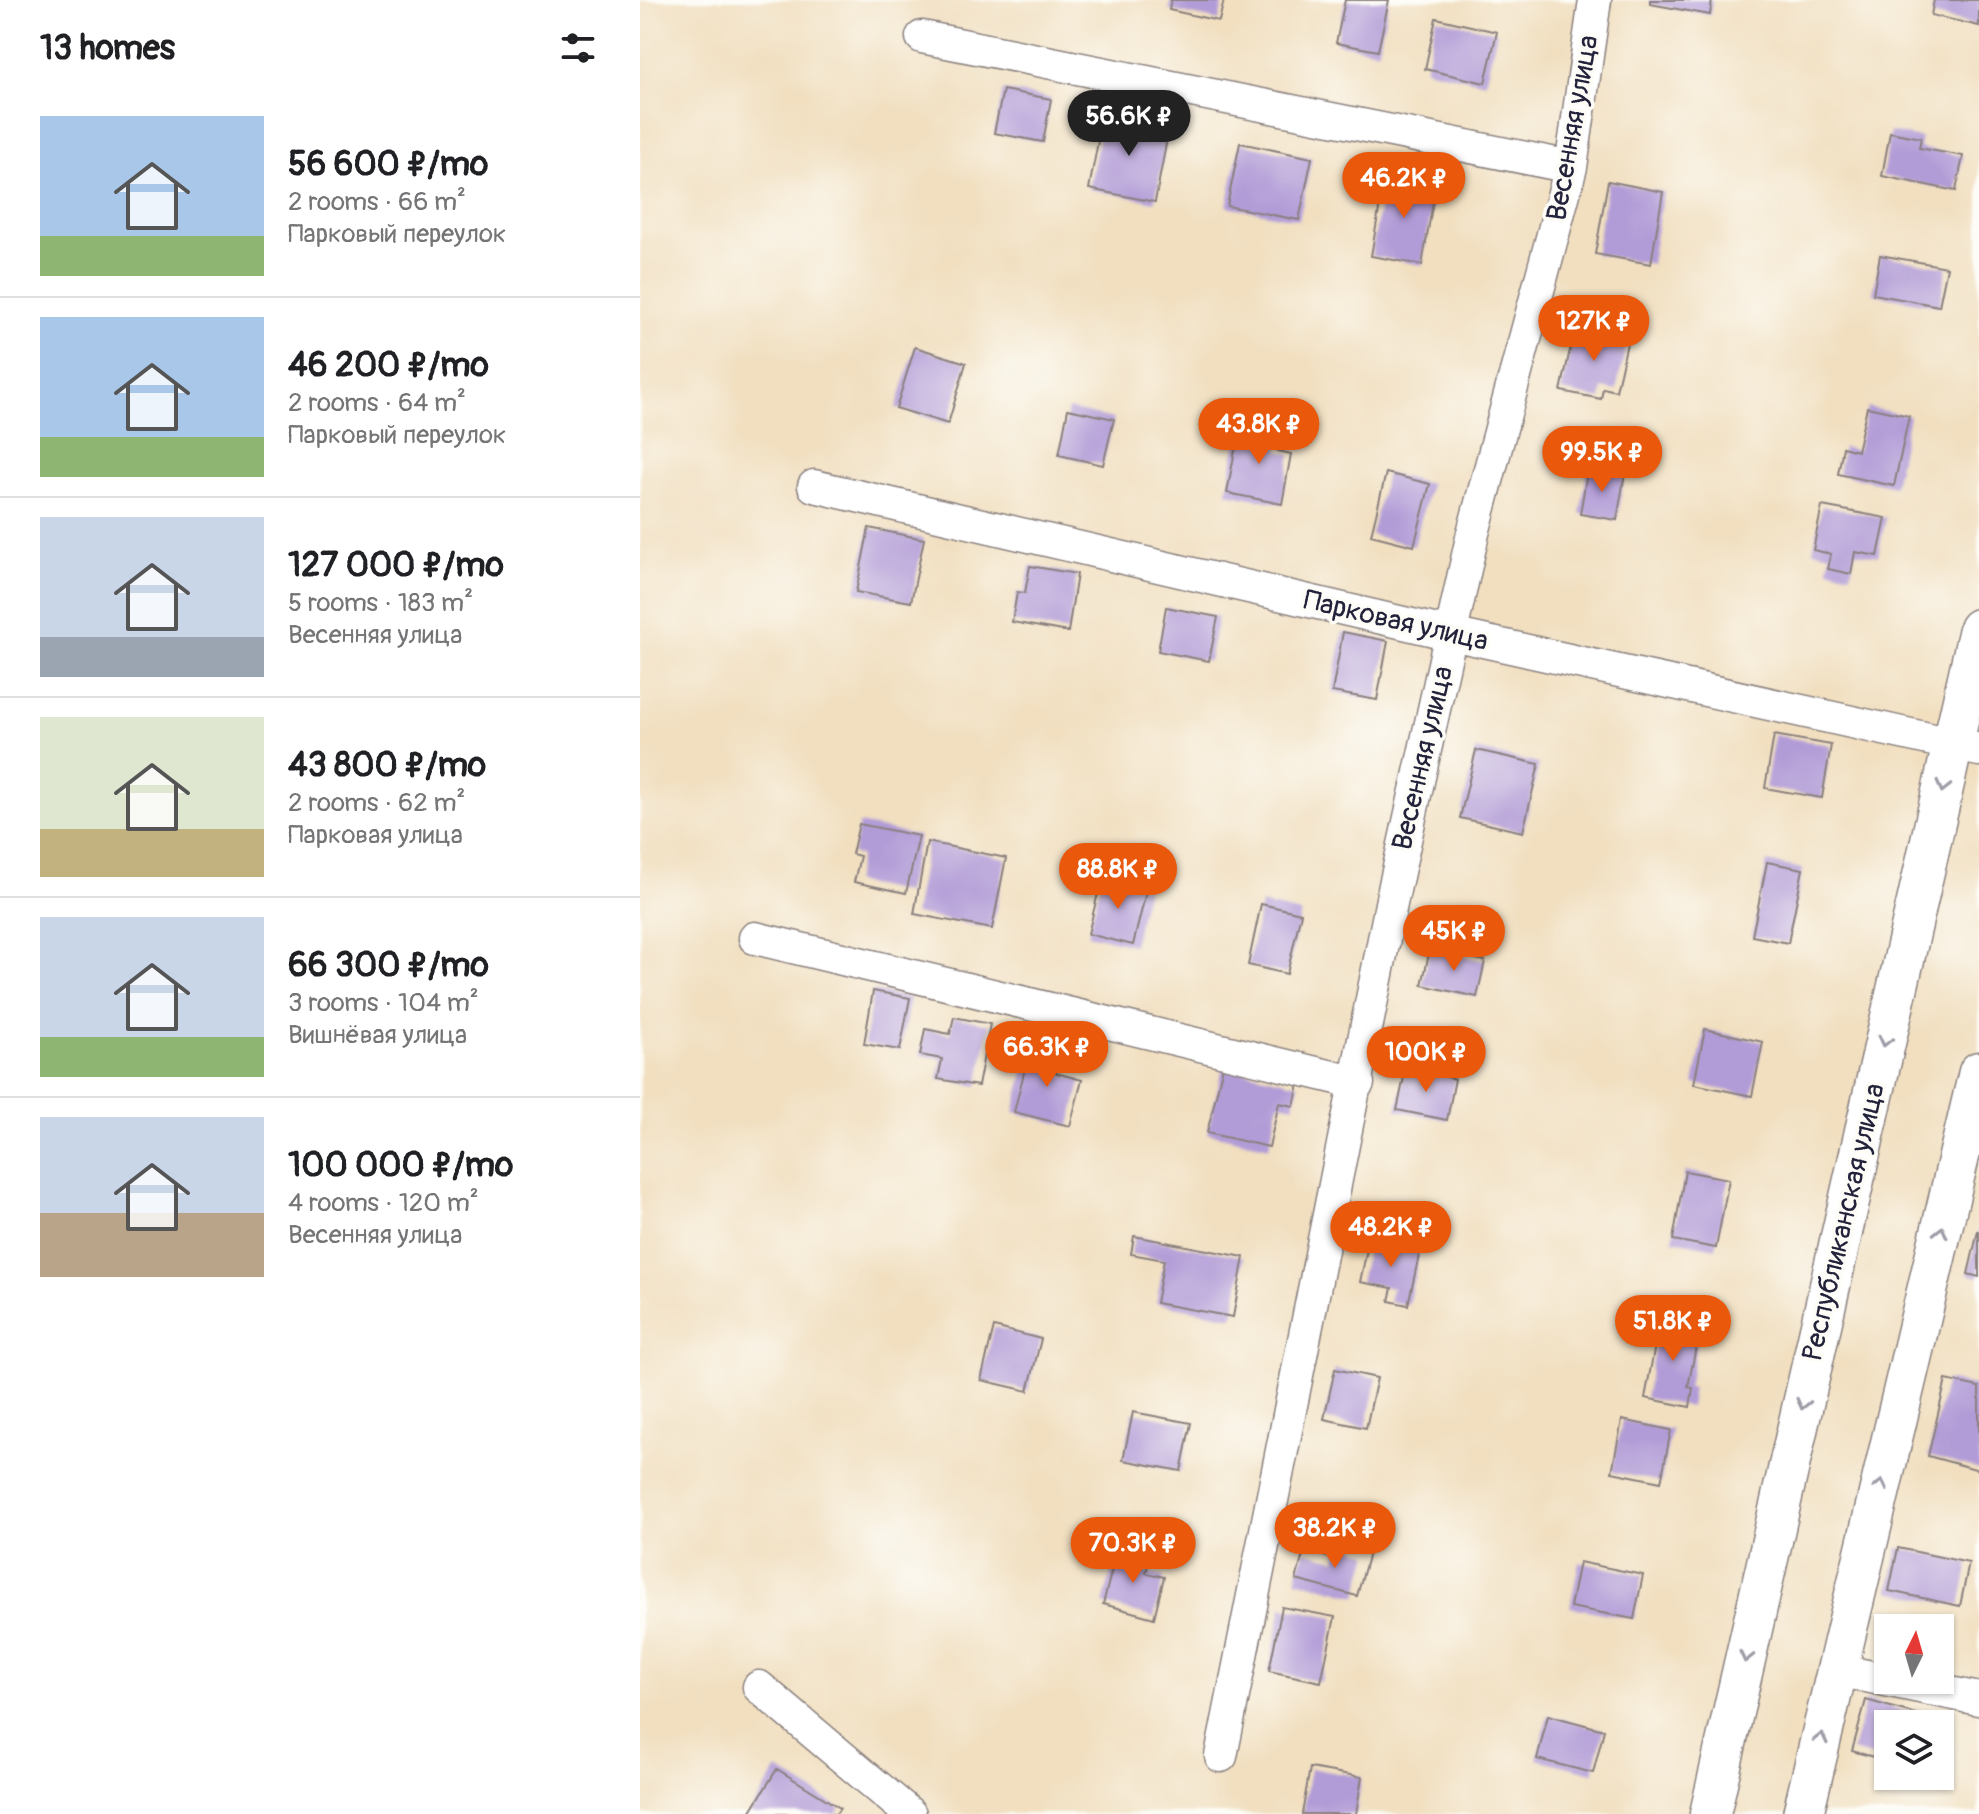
<!DOCTYPE html>
<meta charset="utf-8">
<style>
body{margin:0;font-family:Pangolin,sans-serif;background:#f2f2f2;color:#202124;height:100vh;display:flex;flex-direction:column;font-size:30px;white-space:nowrap}
*{box-sizing:border-box;margin:0}
p{font-size:26px;color:#757577}
.icon{flex:none;width:44px;height:44px;fill:none;stroke:currentColor;stroke-width:2;stroke-linecap:round;stroke-linejoin:round}
.map{position:relative;flex:1;overflow:hidden}
.side{display:flex;flex-direction:column;background:#fff;width:640px}
.side>*{flex:none}
.needle{width:52px;rotate:5deg}
.controls{position:absolute;left:1234px;top:1614px;display:grid;gap:16px}
.controls a{display:grid;place-items:center;width:80px;height:80px;border-radius:0px;background:#fff;box-shadow:0 2px 6px #0004;font-size:40px}
.price{position:absolute;translate:-50% -68px;padding:0 18px;border-radius:28px;background:#ea580c;color:#fff;font-size:26px;line-height:52px;filter:drop-shadow(0 2px 4px #0008)}
.price::after{content:'';position:absolute;left:50%;top:48px;width:24px;height:18px;margin-left:-12px;background:inherit;clip-path:polygon(0 0,100% 0,50% 100%)}
.price.active{background:#222;color:#fff}
ul{padding:0;list-style:none}
li{display:flex;align-items:center;gap:24px;height:200px;padding:0 40px}
li+li{border-top:2px solid #e0e0e0}
li span{display:grid;place-items:center;flex:none;width:224px;height:160px;border-radius:0px;color:#555}
li>.icon{margin-inline-start:auto}
span .icon{width:96px;height:96px;fill:#fffc;stroke-width:1}
li b{font-size:34px}
h2{display:flex;justify-content:space-between;align-items:center;height:96px;padding:0 40px;font-size:34px}
main{display:flex;flex:1;min-height:0}
.map>svg:first-child{display:block}
.building{fill:#b29cd7}
.lines{fill:none;stroke-linecap:round;stroke-linejoin:round}
.minor-casing{stroke:#8a807e;stroke-width:35}
.tertiary-casing{stroke:#8a807e;stroke-width:43}
.minor{stroke:#fff;stroke-width:32}
.tertiary{stroke:#fff;stroke-width:40}
.oneway{stroke:#9c9ca7}
.labels{text-anchor:middle;dominant-baseline:central;stroke-width:7;stroke-linejoin:round;paint-order:stroke}
.street-label{font-size:28px;fill:#22223b;stroke:#fdfcf7}
</style>
<main>
<section class="side">
<h2>13 homes<svg class="icon" aria-label="filters" viewBox="0 0 24 24"><path d="M4 7h16M4 17h16"/><circle cx="9" cy="7" r="2"/><circle cx="15" cy="17" r="2"/></svg></h2>
<ul>
<li><span style="background:linear-gradient(#a9c7e8 75%,#8fb573 0)"><svg class="icon" aria-label="home" viewBox="0 0 24 24"><path d="M3 11l9-7 9 7M6 9v11h12V9"/></svg></span><div><b>56 600 ₽/mo</b><p>2 rooms · 66 m²</p><p>Парковый переулок</p></div></li>
<li><span style="background:linear-gradient(#a9c7e8 75%,#8fb573 0)"><svg class="icon" aria-label="home" viewBox="0 0 24 24"><path d="M3 11l9-7 9 7M6 9v11h12V9"/></svg></span><div><b>46 200 ₽/mo</b><p>2 rooms · 64 m²</p><p>Парковый переулок</p></div></li>
<li><span style="background:linear-gradient(#c9d6e8 75%,#9aa5b1 0)"><svg class="icon" aria-label="home" viewBox="0 0 24 24"><path d="M3 11l9-7 9 7M6 9v11h12V9"/></svg></span><div><b>127 000 ₽/mo</b><p>5 rooms · 183 m²</p><p>Весенняя улица</p></div></li>
<li><span style="background:linear-gradient(#dfe7d0 70%,#c2b280 0)"><svg class="icon" aria-label="home" viewBox="0 0 24 24"><path d="M3 11l9-7 9 7M6 9v11h12V9"/></svg></span><div><b>43 800 ₽/mo</b><p>2 rooms · 62 m²</p><p>Парковая улица</p></div></li>
<li><span style="background:linear-gradient(#c9d6e8 75%,#8fb573 0)"><svg class="icon" aria-label="home" viewBox="0 0 24 24"><path d="M3 11l9-7 9 7M6 9v11h12V9"/></svg></span><div><b>66 300 ₽/mo</b><p>3 rooms · 104 m²</p><p>Вишнёвая улица</p></div></li>
<li><span style="background:linear-gradient(#c9d6e8 60%,#b9a48a 0)"><svg class="icon" aria-label="home" viewBox="0 0 24 24"><path d="M3 11l9-7 9 7M6 9v11h12V9"/></svg></span><div><b>100 000 ₽/mo</b><p>4 rooms · 120 m²</p><p>Весенняя улица</p></div></li>
</ul>
</section>
<div class="map">
<svg width="1339" height="1814" viewBox="0 0 1339 1814">
<rect width="100%" height="100%" fill="#fdfcf7"/>
<filter id="ink" filterUnits="userSpaceOnUse"><feTurbulence type="fractalNoise" baseFrequency=".0125" numOctaves="2"/><feDisplacementMap in="SourceGraphic" scale="16" xChannelSelector="R" yChannelSelector="G"/><feConvolveMatrix kernelMatrix="1 2 1 2 8 2 1 2 1" color-interpolation-filters="sRGB"/></filter>
<filter id="wash" filterUnits="userSpaceOnUse"><feTurbulence type="fractalNoise" baseFrequency=".006" numOctaves="4" result="noise"/><feDisplacementMap in="SourceGraphic" scale="32" xChannelSelector="R" yChannelSelector="G"/><feGaussianBlur stdDeviation="1.8" result="paint"/><feColorMatrix in="noise" values="0 0 0 0 0 0 0 0 0 0 0 0 0 0 0 0 0 1.4 0 .05"/><feComposite in="paint" operator="in"/></filter>
<g filter="url(#wash)">
<rect width="100%" height="100%" fill="#f1dfc0"/>
<g id="blocks">
<path class="building" d="M531,0H584L579,21L529,10Z
M705,0H749L738,51L696,43Z
M1010,0H1072L1070,15L1010,4Z
M1294,0H1339V26L1291,15Z
M796,18L857,32L845,83L785,69Z
M363,90L411,99L403,142L354,133Z
M463,115L529,128L515,202L449,189Z
M1250,132L1281,138L1279,148L1323,156L1316,191L1242,176Z
M600,143L672,158L659,220L587,206Z
M745,175L796,184L782,265L731,256Z
M968,181L1023,192L1011,264L955,254Z
M1240,255L1307,267L1299,306L1233,294Z
M935,327L988,339L976,391L963,388L961,399L921,391Z
M275,347L326,363L308,424L256,408Z
M1227,407L1269,416L1254,486L1198,474L1203,447L1217,451Z
M428,409L474,419L463,465L419,455Z
M614,422L631,426L628,436L640,438L638,451L651,454L642,504L587,493L599,429L612,432Z
M948,467L985,473L977,520L940,514Z
M746,473L790,484L774,546L731,535Z
M1182,506L1246,518L1238,556L1215,552L1211,574L1188,569L1191,554L1173,550Z
M229,528L284,539L271,602L216,592Z
M390,566L437,574L428,632L372,622L377,592L385,593Z
M526,607L578,617L569,661L518,651Z
M703,632L748,641L737,700L692,692Z
M1134,735L1191,745L1182,798L1125,788Z
M836,750L899,764L883,832L820,818Z
M219,824L279,836L266,893L214,882L220,856L212,854Z
M287,842L366,858L352,929L274,914Z
M1127,862L1163,869L1148,943L1112,936Z
M462,877L507,888L493,945L448,934Z
M621,904L661,913L647,974L608,965Z
M790,949L845,961L837,997L782,985Z
M233,991L270,998L260,1050L224,1044Z
M314,1017L350,1024L338,1086L298,1079L302,1059L280,1055L285,1029L310,1034Z
M1065,1029L1123,1042L1112,1096L1054,1084Z
M391,1045L421,1053L416,1073L442,1080L430,1126L374,1112Z
M583,1066L659,1084L654,1106L639,1103L629,1147L567,1133Z
M766,1068L815,1079L807,1120L757,1110Z
M1045,1171L1089,1179L1076,1248L1033,1240Z
M1338,1231H1339V1277L1328,1274Z
M494,1236L604,1257L593,1317L516,1303L524,1260L491,1254Z
M729,1240L780,1251L768,1305L749,1301L752,1288L720,1282Z
M1020,1319L1060,1327L1048,1387L1053,1388L1050,1407L1005,1398Z
M354,1327L401,1339L388,1391L341,1380Z
M695,1369L737,1378L726,1428L684,1419Z
M1306,1380L1339,1387V1470L1288,1456Z
M493,1412L551,1423L541,1471L483,1460Z
M982,1420L1031,1430L1021,1482L972,1472Z
M700,1544L729,1553L717,1596L656,1580L664,1551L696,1559Z
M1258,1548L1329,1563L1320,1606L1249,1591Z
M477,1550L510,1558L506,1573L524,1577L514,1618L463,1604Z
M939,1562L1003,1575L994,1619L930,1607Z
M642,1607L695,1617L681,1682L629,1671Z
M1226,1700L1279,1715L1277,1724H1248V1761L1212,1751Z
M908,1715L964,1730L953,1773L897,1759Z
M670,1768L722,1777L716,1814H662Z
M137,1769L200,1808L196,1814H109Z"/>
</g>
</g>
<g filter="url(#ink)">
<use href="#blocks" fill-opacity="0" stroke="#8a807e" stroke-width="2"/>
<g class="lines">
<defs>
<path id="minor" d="M282,37L931,167
M174,486L811,634L1339,750
M115,938L718,1083
M1197,1670L1339,1699
M119,1687L270,1814
M581,1756L752,899L833,533L931,167L955,0"/>
<path id="tertiary" d="M1070,1814L1339,629
M1163,1814L1339,1072"/>
</defs>
<use href="#minor" class="minor-casing"/>
<use href="#tertiary" class="tertiary-casing"/>
<use href="#minor" class="minor"/>
<use href="#tertiary" class="tertiary"/>
</g>
<defs><path id="oneway-chevron" d="M-2-3.5L2.5 0L-2 3.5" fill="none" stroke-width="1.6" stroke-linecap="round" stroke-linejoin="round" transform="scale(2)"/></defs>
<g class="oneway">
<use href="#oneway-chevron" transform="translate(1303 787) rotate(103)"/>
<use href="#oneway-chevron" transform="translate(1245 1041) rotate(103)"/>
<use href="#oneway-chevron" transform="translate(1301 1232) rotate(-77)"/>
<use href="#oneway-chevron" transform="translate(1163 1404) rotate(103)"/>
<use href="#oneway-chevron" transform="translate(1241 1485) rotate(-77)"/>
<use href="#oneway-chevron" transform="translate(1106 1657) rotate(103)"/>
<use href="#oneway-chevron" transform="translate(1181 1738) rotate(-77)"/>
</g>
</g>
<g class="labels">
<g class="street-label">
<text transform="translate(933 128) rotate(-80)">Весенняя улица</text>
<text transform="translate(756 621) rotate(13)">Парковая улица</text>
<text transform="translate(783 758) rotate(-77)">Весенняя улица</text>
<text transform="translate(1204 1222) rotate(-77)">Республиканская улица</text>
</g>
</g>
</svg>
<div class="controls">
<a><svg class="needle" viewBox="-14 -14 28 28"><path d="M0-13l5 13h-10z" fill="#e53935"/><path d="M0 13l5-13h-10z" fill="#757577"/></svg></a>
<a><svg class="icon" aria-label="layers" viewBox="0 0 24 24"><path d="M12 4l9 5-9 5-9-5zM3 14l9 5 9-5"/></svg></a>
</div>
<b class="price active" style="left:489px;top:158px">56.6K ₽</b>
<b class="price" style="left:764px;top:220px">46.2K ₽</b>
<b class="price" style="left:954px;top:363px">127K ₽</b>
<b class="price" style="left:619px;top:466px">43.8K ₽</b>
<b class="price" style="left:962px;top:494px">99.5K ₽</b>
<b class="price" style="left:478px;top:911px">88.8K ₽</b>
<b class="price" style="left:814px;top:973px">45K ₽</b>
<b class="price" style="left:407px;top:1089px">66.3K ₽</b>
<b class="price" style="left:786px;top:1094px">100K ₽</b>
<b class="price" style="left:751px;top:1269px">48.2K ₽</b>
<b class="price" style="left:1033px;top:1363px">51.8K ₽</b>
<b class="price" style="left:695px;top:1570px">38.2K ₽</b>
<b class="price" style="left:493px;top:1585px">70.3K ₽</b>
</div>
</main>
